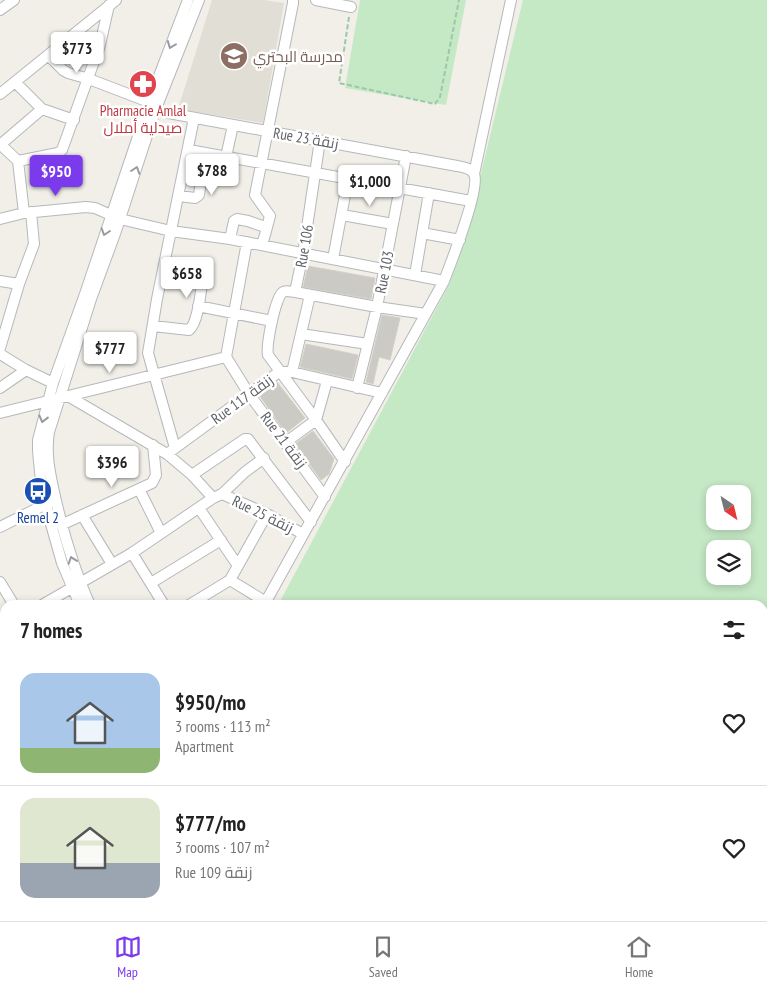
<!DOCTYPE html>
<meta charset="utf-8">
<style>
body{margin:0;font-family:"PT Sans Narrow",Cairo,sans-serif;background:#f2f2f2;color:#222;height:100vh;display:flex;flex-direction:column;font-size:19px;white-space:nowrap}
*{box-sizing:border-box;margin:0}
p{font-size:16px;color:#767676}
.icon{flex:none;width:28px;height:28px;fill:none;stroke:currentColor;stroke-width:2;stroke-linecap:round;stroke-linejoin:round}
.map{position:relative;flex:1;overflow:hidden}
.drawer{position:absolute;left:0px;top:600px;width:768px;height:321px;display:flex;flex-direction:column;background:#fff;border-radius:15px 15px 0 0;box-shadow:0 2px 8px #0003}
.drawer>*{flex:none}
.needle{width:32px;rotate:145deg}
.fabs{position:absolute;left:706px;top:485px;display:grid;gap:10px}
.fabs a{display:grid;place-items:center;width:45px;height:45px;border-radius:10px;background:#fff;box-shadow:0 2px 8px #0003;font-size:25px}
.price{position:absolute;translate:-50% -42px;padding:0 11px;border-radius:5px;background:#fff;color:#222;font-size:16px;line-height:32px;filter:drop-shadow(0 1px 2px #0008)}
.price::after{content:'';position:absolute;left:50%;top:30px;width:15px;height:11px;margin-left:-8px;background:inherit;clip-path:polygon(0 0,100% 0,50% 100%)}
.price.current{background:#7c3aed;color:#fff}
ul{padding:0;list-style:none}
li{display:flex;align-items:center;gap:15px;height:125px;padding:0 20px}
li+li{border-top:1px solid #e0e0e0}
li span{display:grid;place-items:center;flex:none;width:140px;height:100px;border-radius:15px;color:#555}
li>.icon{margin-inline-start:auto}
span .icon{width:60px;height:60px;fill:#fffc;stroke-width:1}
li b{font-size:21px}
h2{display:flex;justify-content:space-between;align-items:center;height:60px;padding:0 20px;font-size:21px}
.tab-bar{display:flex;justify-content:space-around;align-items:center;height:70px;border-top:1px solid #e0e0e0;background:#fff;font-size:14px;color:#767676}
.tab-bar a{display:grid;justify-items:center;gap:2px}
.tab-bar .current{color:#7c3aed}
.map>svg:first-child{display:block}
.education{fill:#e1ded6}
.green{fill:#c5e8c5;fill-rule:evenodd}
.building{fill:#cccac5;stroke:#d6d1c6}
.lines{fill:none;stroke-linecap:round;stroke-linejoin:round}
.minor-casing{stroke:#b5b8bc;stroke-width:12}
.path{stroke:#9cc7a9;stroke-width:2;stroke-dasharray:5 2.5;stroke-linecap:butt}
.minor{stroke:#fff;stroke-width:10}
.oneway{stroke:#979a9d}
.labels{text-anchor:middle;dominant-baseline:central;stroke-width:5;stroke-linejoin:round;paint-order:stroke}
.education-label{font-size:15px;fill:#785e54;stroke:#fff;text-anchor:start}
.health-label{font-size:15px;fill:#be3a42;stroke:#fff}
.street-label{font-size:15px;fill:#5f6368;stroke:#fff}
.transit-label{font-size:15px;fill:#164399;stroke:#fff}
</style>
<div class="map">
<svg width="767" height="921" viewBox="0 0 767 921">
<rect width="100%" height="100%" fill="#f1efe8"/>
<path class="education" d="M212,0H264L284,3L263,123L178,109Z
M0,885L5,892V916H23L27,921H0Z"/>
<path class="green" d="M360,0H466L446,105L345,88Z
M523,0H767V921H521L517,916H762V605H278L450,283L464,243ZM715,494H742V521H715ZM715,549H742V576H715Z"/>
<path class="building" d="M308,266L375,278L371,299L303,287Z
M382,315L400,318L390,360L379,357L373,384L366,382Z
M306,344L358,355L352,379L300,367Z
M277,382L305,418L286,433L259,395Z
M313,431L334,459L329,474L321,480L295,444Z"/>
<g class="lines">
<defs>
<path id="minor" d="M316,0L351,7
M0,10L14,0
M48,55L63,70L68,73L89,79L149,102
M15,82L42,109L74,120
M0,94L116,0
M147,109L457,166C463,167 471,168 474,174C481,187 450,265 444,281L264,605
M0,145L42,109
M1,145L18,161L58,153L62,150L100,45L109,5
M189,150L471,201
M226,157L233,125
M18,161L24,213
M474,174L511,0
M179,196L195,198L199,195L205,153
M342,215L393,224
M0,219L24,213L86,207L95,208L120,219L171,231L230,239L444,281
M266,231L270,216L255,195L293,3V0
M422,233L460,240
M230,239L234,221L237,219L248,221L265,227L266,231L262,245
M333,259L348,179
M415,275L429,193
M0,281L19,284
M295,292L303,254L320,140
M198,306L272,321
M153,326L189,330C199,322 201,288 203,275L202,272L165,261
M301,334L368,344
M0,348L19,284L34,244L31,212
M0,354L26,370L53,383
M226,357L249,394L325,497
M226,357L247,242
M292,372L310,295
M0,388L26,370
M357,388L377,307L406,156
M68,396L167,454L192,475L213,498
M0,413L226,357
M286,442L316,420L327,381
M175,448L148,353L157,299L194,118
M167,454L279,372H292L382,393
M345,462L316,420L268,355C266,346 275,297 283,292C286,290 292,292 295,292L377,307L426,314
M192,475L245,439H248L311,522
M139,489L161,533
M222,494L267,514L303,534
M199,508L238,566
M82,515L112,564
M61,525L152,483L156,475L153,445
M0,527L52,501
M132,553L164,605
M230,580L267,514
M0,582L14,605
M151,583L221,540
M42,605L132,553L213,498L222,494L245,472L264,458
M80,605L62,563L49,517L41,482L38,451V440L53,383L85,294L153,92L188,0
M90,605C74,570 65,539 56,501C51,478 45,456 49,432L91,299L116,231L155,111L199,0
M189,605L230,580L266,602
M0,631L5,628
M0,681L5,688
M0,702L5,700
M0,836L5,833
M0,850L5,857
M50,916L53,921
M355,916L359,921
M369,916L374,921
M506,916L510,921
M93,921L101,916
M318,921L324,916
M383,921L386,916"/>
</defs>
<use href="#minor" class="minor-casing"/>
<path class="path" d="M349,17L339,83L435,104L440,97L459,0"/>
<use href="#minor" class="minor"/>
</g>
<defs><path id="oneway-chevron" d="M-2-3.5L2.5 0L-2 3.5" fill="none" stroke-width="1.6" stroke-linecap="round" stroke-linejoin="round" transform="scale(1.25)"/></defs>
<g class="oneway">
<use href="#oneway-chevron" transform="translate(171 45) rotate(111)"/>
<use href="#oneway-chevron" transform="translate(136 170) rotate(-72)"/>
<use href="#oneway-chevron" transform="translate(105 232) rotate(108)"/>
<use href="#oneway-chevron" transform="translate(43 419) rotate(104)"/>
<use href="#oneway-chevron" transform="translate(72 560) rotate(-109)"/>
</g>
<defs>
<symbol id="school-disc" viewBox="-11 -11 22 22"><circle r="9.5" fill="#8d6e63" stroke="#fff"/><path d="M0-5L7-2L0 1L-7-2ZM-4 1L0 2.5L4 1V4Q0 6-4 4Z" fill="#fff"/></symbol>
<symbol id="pharmacy-disc" viewBox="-11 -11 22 22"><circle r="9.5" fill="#e0444e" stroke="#fff"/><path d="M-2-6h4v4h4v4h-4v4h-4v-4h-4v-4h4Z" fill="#fff"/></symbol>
<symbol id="bus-disc" viewBox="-11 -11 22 22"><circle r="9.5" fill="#1a4fb4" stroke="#fff"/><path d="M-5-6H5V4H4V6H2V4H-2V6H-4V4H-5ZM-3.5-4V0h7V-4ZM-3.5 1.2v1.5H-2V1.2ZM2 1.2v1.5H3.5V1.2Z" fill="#fff"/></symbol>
</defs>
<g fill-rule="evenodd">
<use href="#school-disc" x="218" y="40" width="32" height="32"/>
<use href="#pharmacy-disc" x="127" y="68" width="32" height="32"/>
<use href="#bus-disc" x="22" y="475" width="32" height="32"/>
</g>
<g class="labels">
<g class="education-label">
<text x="253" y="56">مدرسة البحتري</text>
</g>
<g class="health-label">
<text x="143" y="110">Pharmacie Amlal<tspan x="143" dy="17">صيدلية أملال</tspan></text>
</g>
<g class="street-label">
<text transform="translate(306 138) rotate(10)">Rue 23 زنقة</text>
<text transform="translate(304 246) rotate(-80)">Rue 106</text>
<text transform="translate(384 272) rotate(-79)">Rue 103</text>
<text transform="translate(242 399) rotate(-36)">Rue 117 زنقة</text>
<text transform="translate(284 440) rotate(53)">Rue 21 زنقة</text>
<text transform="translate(263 514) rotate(26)">Rue 25 زنقة</text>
</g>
<g class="transit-label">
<text x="38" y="517">Remel 2</text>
</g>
</g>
</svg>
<div class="fabs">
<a><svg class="needle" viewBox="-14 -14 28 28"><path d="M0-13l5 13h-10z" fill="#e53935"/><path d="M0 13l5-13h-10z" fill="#767676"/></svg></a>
<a><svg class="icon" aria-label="layers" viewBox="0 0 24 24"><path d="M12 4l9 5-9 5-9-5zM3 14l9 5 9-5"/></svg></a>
</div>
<b class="price" style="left:77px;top:74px">$773</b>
<b class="price" style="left:212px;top:196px">$788</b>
<b class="price current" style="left:56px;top:197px">$950</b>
<b class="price" style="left:370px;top:207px">$1,000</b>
<b class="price" style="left:187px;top:299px">$658</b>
<b class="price" style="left:110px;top:374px">$777</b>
<b class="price" style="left:112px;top:488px">$396</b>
<section class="drawer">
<h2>7 homes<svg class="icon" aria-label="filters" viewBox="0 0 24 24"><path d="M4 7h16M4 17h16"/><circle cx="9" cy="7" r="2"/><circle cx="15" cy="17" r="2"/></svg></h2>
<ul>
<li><span style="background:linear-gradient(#a9c7e8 75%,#8fb573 0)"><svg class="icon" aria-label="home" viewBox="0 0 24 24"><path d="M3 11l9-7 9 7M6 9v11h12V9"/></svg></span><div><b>$950/mo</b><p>3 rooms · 113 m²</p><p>Apartment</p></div><svg class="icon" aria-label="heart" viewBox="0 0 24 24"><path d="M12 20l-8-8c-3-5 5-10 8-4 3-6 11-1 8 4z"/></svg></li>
<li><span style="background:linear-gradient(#dfe7d0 65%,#9aa5b1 0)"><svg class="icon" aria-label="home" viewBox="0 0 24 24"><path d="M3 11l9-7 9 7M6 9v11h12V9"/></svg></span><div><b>$777/mo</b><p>3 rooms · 107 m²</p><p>Rue 109 زنقة</p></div><svg class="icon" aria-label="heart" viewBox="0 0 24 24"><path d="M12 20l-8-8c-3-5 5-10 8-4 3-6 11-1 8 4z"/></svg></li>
</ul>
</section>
</div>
<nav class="tab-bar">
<a class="current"><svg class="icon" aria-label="map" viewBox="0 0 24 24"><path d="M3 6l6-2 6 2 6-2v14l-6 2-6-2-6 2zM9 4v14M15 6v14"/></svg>Map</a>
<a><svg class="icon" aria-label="saved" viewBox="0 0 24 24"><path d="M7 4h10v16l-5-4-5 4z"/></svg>Saved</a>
<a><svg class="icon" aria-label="home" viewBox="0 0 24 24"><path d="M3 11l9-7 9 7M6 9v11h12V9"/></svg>Home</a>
</nav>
